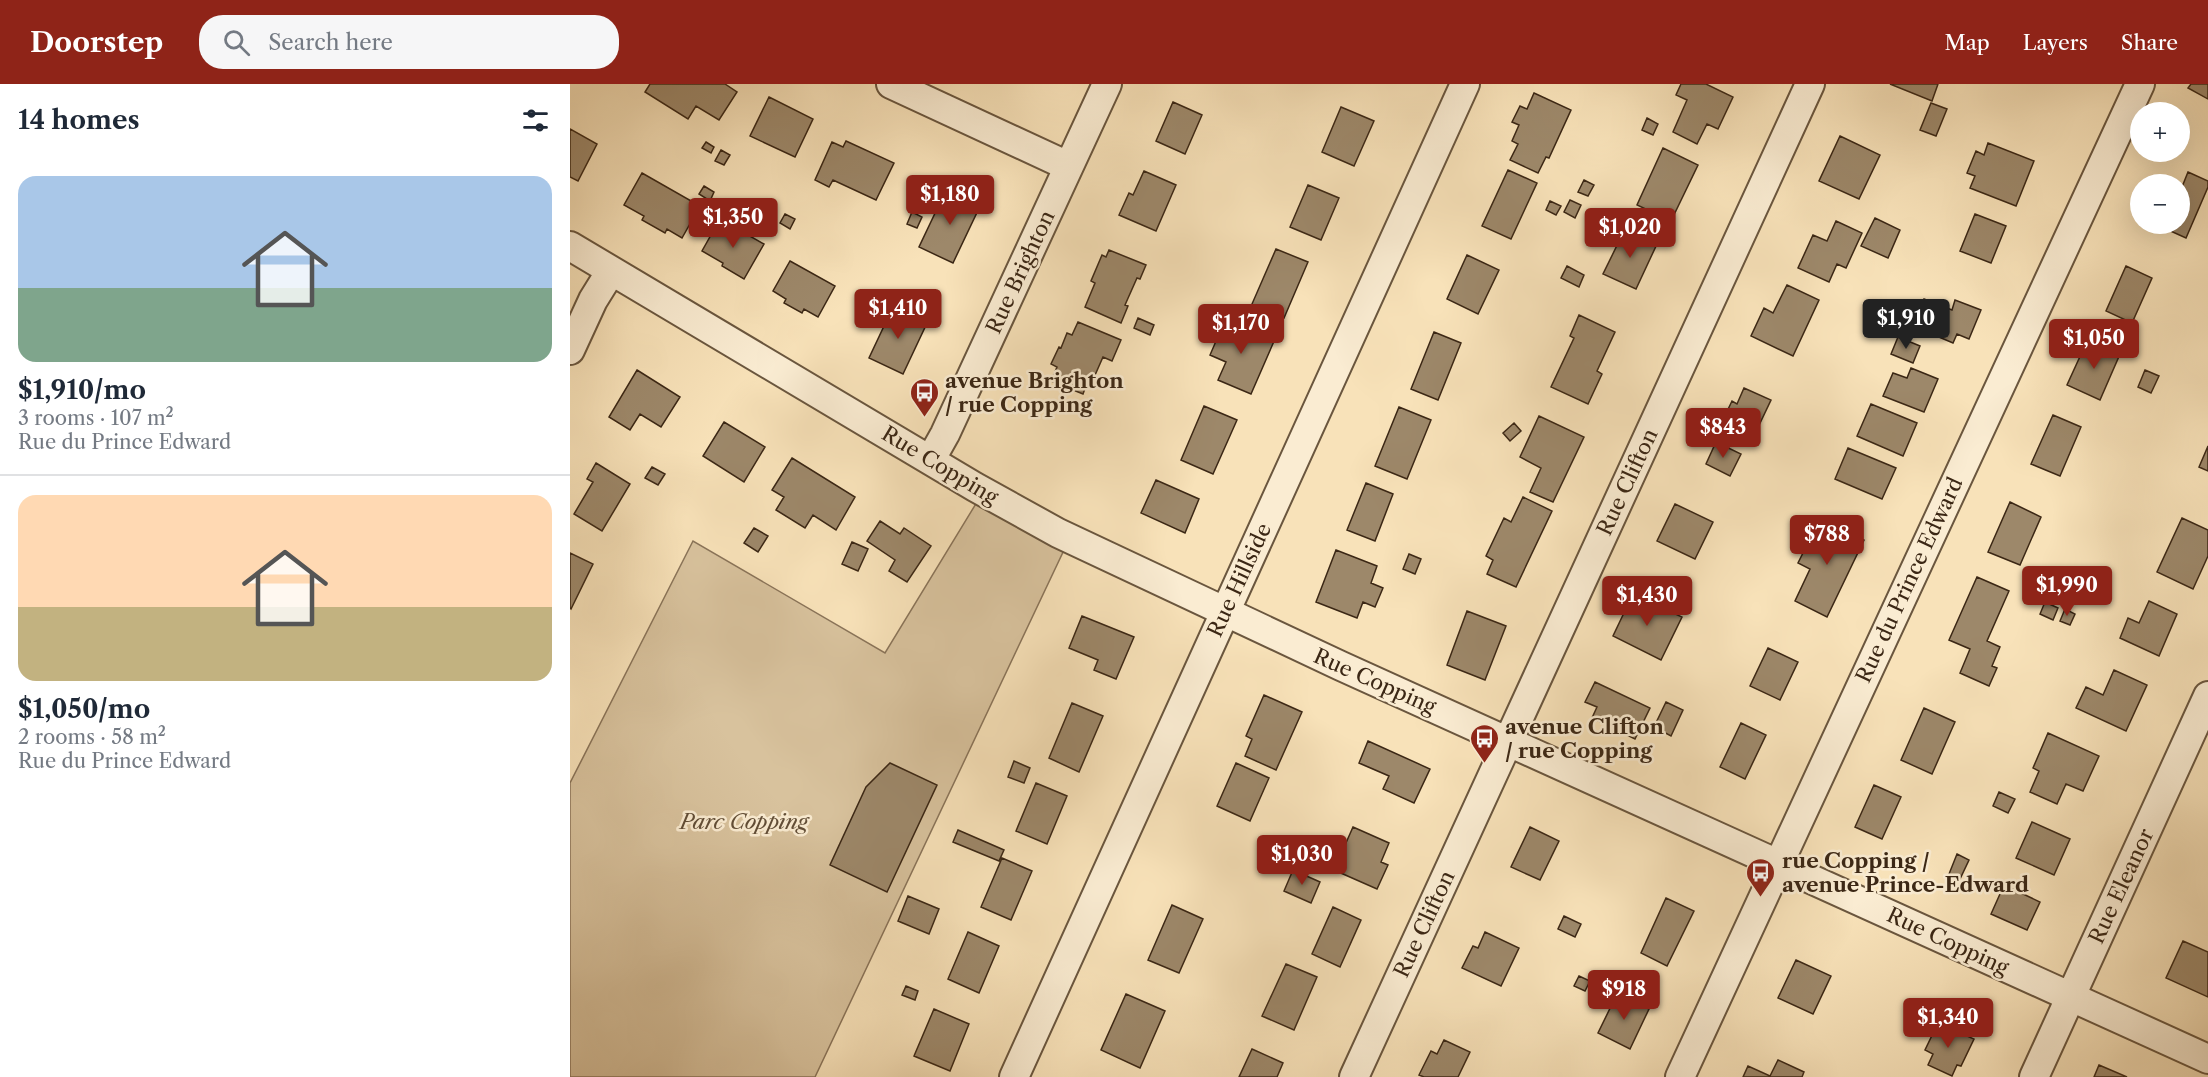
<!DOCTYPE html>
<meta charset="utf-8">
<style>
body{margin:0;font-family:"Libre Caslon Text",serif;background:#f6f6f7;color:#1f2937;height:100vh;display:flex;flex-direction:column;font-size:22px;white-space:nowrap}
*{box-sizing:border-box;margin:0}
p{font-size:20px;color:#747a83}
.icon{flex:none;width:33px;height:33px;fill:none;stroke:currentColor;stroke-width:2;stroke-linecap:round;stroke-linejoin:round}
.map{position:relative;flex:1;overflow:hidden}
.drawer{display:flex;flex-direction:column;background:#fff;width:570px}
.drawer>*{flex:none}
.buttons{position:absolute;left:1560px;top:18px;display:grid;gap:12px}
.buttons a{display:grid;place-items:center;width:60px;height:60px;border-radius:50%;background:#fff;box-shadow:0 6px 24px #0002;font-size:30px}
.price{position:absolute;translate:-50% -51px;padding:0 14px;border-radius:6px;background:#8f2418;color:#fff;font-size:20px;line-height:39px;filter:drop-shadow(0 2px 3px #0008)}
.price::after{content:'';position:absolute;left:50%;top:36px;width:18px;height:14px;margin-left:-9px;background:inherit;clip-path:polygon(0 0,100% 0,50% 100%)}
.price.selected{background:#222;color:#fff}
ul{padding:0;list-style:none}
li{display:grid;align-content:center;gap:12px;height:318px;padding:0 18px}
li+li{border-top:2px solid #e0e1e3}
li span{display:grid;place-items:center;height:186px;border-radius:18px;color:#555}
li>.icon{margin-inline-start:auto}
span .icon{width:108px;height:108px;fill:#fffc;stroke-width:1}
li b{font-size:26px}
h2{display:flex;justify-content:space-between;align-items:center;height:72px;padding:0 18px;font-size:26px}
header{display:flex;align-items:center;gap:36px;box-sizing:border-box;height:84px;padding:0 30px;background:#8f2418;color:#fff}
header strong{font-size:28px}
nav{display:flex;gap:33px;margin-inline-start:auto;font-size:21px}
.search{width:420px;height:54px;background:#f6f6f7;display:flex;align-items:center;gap:15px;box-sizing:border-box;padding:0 21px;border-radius:24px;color:#747a83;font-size:22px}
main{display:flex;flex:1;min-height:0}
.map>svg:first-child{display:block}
.green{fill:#d8c29d;stroke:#8a7459;stroke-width:1.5}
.building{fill:#9d886a;stroke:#3b2715;stroke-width:1.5}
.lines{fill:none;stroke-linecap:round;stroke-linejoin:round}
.minor-casing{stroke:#6a563e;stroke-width:32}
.minor{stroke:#faecd2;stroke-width:28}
.labels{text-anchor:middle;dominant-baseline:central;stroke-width:5;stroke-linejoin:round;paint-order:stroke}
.street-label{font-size:21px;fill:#3b2715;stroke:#faecd2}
.poi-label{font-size:21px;font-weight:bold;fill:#3b2715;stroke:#faecd2;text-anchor:start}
.park-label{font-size:21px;font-style:italic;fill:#624e37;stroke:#faecd2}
</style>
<header>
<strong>Doorstep</strong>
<div class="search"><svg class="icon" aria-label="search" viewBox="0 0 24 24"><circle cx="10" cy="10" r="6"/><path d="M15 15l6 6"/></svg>Search here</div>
<nav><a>Map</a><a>Layers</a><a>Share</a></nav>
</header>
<main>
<section class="drawer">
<h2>14 homes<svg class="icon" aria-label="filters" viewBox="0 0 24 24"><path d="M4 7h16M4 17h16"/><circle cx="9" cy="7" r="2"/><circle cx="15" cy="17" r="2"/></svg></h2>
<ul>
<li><span style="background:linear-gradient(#a9c7e8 60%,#7fa58c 0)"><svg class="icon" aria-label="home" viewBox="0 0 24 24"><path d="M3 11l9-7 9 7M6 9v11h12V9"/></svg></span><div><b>$1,910/mo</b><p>3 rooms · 107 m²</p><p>Rue du Prince Edward</p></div></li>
<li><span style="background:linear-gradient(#ffd9b3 60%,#c2b280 0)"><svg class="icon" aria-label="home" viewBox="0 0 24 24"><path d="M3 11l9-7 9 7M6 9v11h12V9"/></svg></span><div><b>$1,050/mo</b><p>2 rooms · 58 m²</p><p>Rue du Prince Edward</p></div></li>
</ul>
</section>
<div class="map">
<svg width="1638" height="993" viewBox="0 0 1638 993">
<rect width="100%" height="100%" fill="#f8e2b9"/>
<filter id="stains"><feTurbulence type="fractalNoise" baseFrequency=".00333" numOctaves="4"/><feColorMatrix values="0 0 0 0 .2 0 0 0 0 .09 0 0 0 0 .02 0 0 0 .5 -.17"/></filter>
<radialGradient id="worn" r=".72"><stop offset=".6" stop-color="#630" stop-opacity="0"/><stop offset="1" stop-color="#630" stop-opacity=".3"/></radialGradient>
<path class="green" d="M407,418L494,466L245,993H0V699L123,457L315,569Z"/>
<path class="building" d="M80,0H155L167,8L149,36L126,22L118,35L75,8Z
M1111,0H1136L1163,13L1148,45L1137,40L1127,60L1103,48L1117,16L1106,11Z
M1320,0H1368L1362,17Z
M1621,0H1638V15L1618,4Z
M964,9L1001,26L979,74L976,73L968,89L940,76L948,60L942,57L949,41L942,38L950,22L957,25Z
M199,13L243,35L225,73L180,52Z
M603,18L632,31L615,70L586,57Z
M1361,19L1377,25L1366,52L1350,46Z
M771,23L804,37L784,82L752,68Z
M1077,34L1088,40L1083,51L1072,46Z
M0,45L27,60L8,97L0,93Z
M1270,52L1310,71L1289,115L1249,97Z
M276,57L324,79L306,116L263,96L259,103L245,96L262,58L273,63Z
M136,58L144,63L141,69L132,64Z
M1418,59L1464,77L1446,122L1400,104L1405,92L1397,89L1406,67L1414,71Z
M1093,64L1128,81L1101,137L1067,121Z
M151,66L160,71L154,81L145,77Z
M938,86L967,99L941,155L912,142Z
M574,87L606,101L586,147L549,131L559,109L563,111Z
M1618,88L1638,97V103L1616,154L1585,140H1610V108Z
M72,89L130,122L112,154L97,145L95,149L72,136L74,132L54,121Z
M1014,96L1024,101L1018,112L1008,108Z
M738,101L769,114L751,156L720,143Z
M134,102L144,108L140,117L129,110Z
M377,104L411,120L383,179L349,163Z
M1000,116L1011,121L1005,134L994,128Z
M980,117L991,122L986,131L976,126Z
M342,128L352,133L347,144L337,140Z
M215,130L225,135L220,145L210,139Z
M1405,130L1436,142L1421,179L1390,167Z
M1305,134L1330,146L1318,174L1291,162Z
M150,135L194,160L174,195L152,182L153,179L132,167Z
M1266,137L1292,149L1276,184L1267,180L1259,198L1228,184L1243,151L1257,157Z
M1055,145L1087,160L1066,205L1033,190Z
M706,165L738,178L714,234L682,220Z
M539,166L576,181L570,195L567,194L555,221L558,222L551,239L515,223L525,199L521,197L532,171L536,173Z
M897,171L929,186L908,230L877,215Z
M220,177L265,202L248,233L234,225L232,229L214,219L216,215L203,207Z
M997,182L1014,191L1009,203L991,194Z
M1556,182L1582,194L1562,239L1536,227Z
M1217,201L1249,216L1223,272L1181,252L1194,224L1203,229Z
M1354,215L1382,226L1385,216L1411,226L1399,255L1387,250L1383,259L1343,242Z
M323,223L357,239L333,290L299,274Z
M1009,231L1045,248L1027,287L1032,290L1018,320L981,303L1004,254L1000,252Z
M568,234L584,241L580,251L564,244Z
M656,234L705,255L681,310L648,296L656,278L640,271Z
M508,238L551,256L542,277L533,273L522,298L518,296L513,310L481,297L487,283L481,280L489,263L491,264L497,249L502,251Z
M864,248L891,259L868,316L841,305Z
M1328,253L1350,262L1343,279L1321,270Z
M1518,255L1550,270L1530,316L1497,301Z
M1341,284L1368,295L1354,328L1313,312L1323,289L1337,294Z
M67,286L110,313L91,343L70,330L60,346L39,333Z
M1575,286L1589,292L1581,309L1568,303Z
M1174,304L1201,316L1181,358L1149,344L1162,317L1167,320Z
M1301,320L1347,339L1333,372L1287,352Z
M634,322L667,336L643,390L611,376Z
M829,323L861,336L837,395L805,382Z
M1483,331L1511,343L1490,392L1461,380Z
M969,332L1014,353L983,418L960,408L971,384L950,373Z
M154,338L195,363L174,398L133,372Z
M944,339L951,347L940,357L933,349Z
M1146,358L1171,370L1160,392L1136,380Z
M1638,362V387L1629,383Z
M1278,364L1326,384L1312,415L1265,395Z
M222,374L285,413L266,446L243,431L235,444L206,426L214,413L202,406Z
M26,379L60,400L32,447L4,430L23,398L17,395Z
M82,383L95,390L88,401L75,394Z
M586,396L629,415L615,449L571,429Z
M796,399L823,410L805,457L777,446Z
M953,413L982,427L946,503L917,490L923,476L916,472L934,434L941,438Z
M1440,418L1471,433L1450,481L1418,468Z
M1105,420L1143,438L1125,475L1087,457Z
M1612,434L1638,446V472L1623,505L1587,488Z
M1250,435L1294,456L1257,533L1225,517L1240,485L1228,479Z
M310,437L330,450L334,444L361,462L337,498L319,487L325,476L297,457Z
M184,444L198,452L188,468L174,459Z
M282,458L298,465L288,487L272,480Z
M766,466L807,482L801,499L813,504L805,523L793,518L787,534L746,518Z
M0,469L23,480L1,525L0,524Z
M839,470L851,475L845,490L833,485Z
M1407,493L1439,507L1417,557L1430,563L1422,582L1427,584L1419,602L1390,589L1400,565L1379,556Z
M1063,510L1112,533L1091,576L1043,552Z
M1579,517L1607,530L1589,572L1550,554L1558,534L1569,539Z
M1475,518L1488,524L1483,536L1470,530Z
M1495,525L1505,530L1500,541L1490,537Z
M897,527L936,542L915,596L877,581Z
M512,532L564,553L546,595L524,586L528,576L499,564Z
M1198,564L1228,578L1210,616L1180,602Z
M1544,586L1577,601L1556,647L1506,624L1516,603L1533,611Z
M1025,598L1080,624L1065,655L1022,634L1027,623L1015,618Z
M694,611L732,628L706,686L675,672L682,655L676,652Z
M1096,618L1113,626L1101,652L1084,643Z
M502,619L533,632L509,688L479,674Z
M1354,624L1385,638L1362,690L1331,676Z
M1171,639L1196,651L1175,695L1150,683Z
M1478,649L1529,672L1513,707L1496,700L1487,720L1460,708L1469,687L1463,684Z
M798,657L860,685L844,719L813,705L819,692L789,679Z
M444,677L460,684L454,699L438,693Z
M320,679L367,701L317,808L260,781L296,703Z
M666,679L699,694L680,737L647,722Z
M466,699L497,712L477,760L446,747Z
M1304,701L1331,713L1312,755L1285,743Z
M1429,708L1445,715L1438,729L1423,722Z
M1462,738L1500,755L1484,791L1446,774Z
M783,743L819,759L811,778L818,781L807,805L764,786Z
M960,743L989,757L970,796L941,783Z
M388,746L434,766L429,777L383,758Z
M1387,770L1399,776L1390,795L1379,790Z
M432,774L462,787L441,836L411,823Z
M723,786L750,798L741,819L714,807Z
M1434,801L1470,818L1457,846L1421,830Z
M338,812L369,825L359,850L328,837Z
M1096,814L1124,827L1097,882L1071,869Z
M602,821L633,835L609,889L578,876Z
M763,823L791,836L770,883L742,870Z
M994,832L1011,840L1005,853L988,845Z
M398,848L429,862L409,909L378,895Z
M915,848L949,864L931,902L892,884L903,862L908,864Z
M1613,857L1638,868V913L1596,894Z
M1226,876L1261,892L1243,930L1208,914Z
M716,880L747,893L724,946L692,932Z
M1009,892L1020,897L1015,907L1004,902Z
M336,902L348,907L345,916L332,911Z
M556,910L595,927L570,984L531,966Z
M1047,910L1079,925L1060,965L1028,949Z
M364,925L399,940L380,987L344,972Z
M1368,939L1404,955L1391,982L1387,981L1382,992L1358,981L1363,970L1355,966Z
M874,956L900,968L888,993H854L849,991L861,967L867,970Z
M682,965L713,979L707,993H669Z
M1208,976L1234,988L1232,993H1173L1178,982L1200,992Z
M1529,981L1557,993H1524Z"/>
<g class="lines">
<defs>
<path id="minor" d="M321,0L498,82
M0,162L405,403L488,449L771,582L1638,975
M0,266L23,216L41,187
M361,375L375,350L537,0
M444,993L895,0
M784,993L1240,0
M1110,993L1570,0
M1464,993L1638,612"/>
</defs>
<use href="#minor" class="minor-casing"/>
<use href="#minor" class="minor"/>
</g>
<defs>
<symbol id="bus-pin" viewBox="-11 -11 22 30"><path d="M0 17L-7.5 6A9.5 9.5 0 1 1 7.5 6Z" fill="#8f2418" stroke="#faecd2"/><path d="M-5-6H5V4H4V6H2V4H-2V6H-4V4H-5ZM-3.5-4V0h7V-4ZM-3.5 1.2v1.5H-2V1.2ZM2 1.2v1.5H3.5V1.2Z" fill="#fff"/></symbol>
</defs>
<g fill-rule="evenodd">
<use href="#bus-pin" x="338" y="292" width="33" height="45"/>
<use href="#bus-pin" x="898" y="638" width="33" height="45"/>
<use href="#bus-pin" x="1174" y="772" width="33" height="45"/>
</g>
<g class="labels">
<g class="street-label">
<text transform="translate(450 188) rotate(-65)">Rue Brighton</text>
<text transform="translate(370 381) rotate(31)">Rue Copping</text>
<text transform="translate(1057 398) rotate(-65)">Rue Clifton</text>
<text transform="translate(669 496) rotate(-65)">Rue Hillside</text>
<text transform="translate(1339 496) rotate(-65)">Rue du Prince Edward</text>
<text transform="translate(805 597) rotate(24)">Rue Copping</text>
<text transform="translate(1551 802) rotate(-65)">Rue Eleanor</text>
<text transform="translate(854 840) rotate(-65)">Rue Clifton</text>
<text transform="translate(1378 857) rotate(25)">Rue Copping</text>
</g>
<g class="poi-label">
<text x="375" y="296">avenue Brighton<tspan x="375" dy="24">/ rue Copping</tspan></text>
<text x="935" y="642">avenue Clifton<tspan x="935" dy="24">/ rue Copping</tspan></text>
<text x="1212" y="776">rue Copping /<tspan x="1212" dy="24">avenue Prince-Edward</tspan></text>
</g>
<g class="park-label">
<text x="174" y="737">Parc Copping</text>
</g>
</g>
<rect width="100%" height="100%" filter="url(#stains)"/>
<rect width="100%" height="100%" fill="url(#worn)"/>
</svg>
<div class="buttons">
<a>+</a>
<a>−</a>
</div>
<b class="price" style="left:380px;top:142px">$1,180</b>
<b class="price" style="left:163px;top:165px">$1,350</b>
<b class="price" style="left:1060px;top:175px">$1,020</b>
<b class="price" style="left:328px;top:256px">$1,410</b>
<b class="price selected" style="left:1336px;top:266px">$1,910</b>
<b class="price" style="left:671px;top:271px">$1,170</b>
<b class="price" style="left:1524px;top:286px">$1,050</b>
<b class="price" style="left:1153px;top:375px">$843</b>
<b class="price" style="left:1257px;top:482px">$788</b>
<b class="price" style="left:1497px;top:533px">$1,990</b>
<b class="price" style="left:1077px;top:543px">$1,430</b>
<b class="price" style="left:732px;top:802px">$1,030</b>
<b class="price" style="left:1054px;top:937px">$918</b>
<b class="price" style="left:1378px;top:965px">$1,340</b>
</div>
</main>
